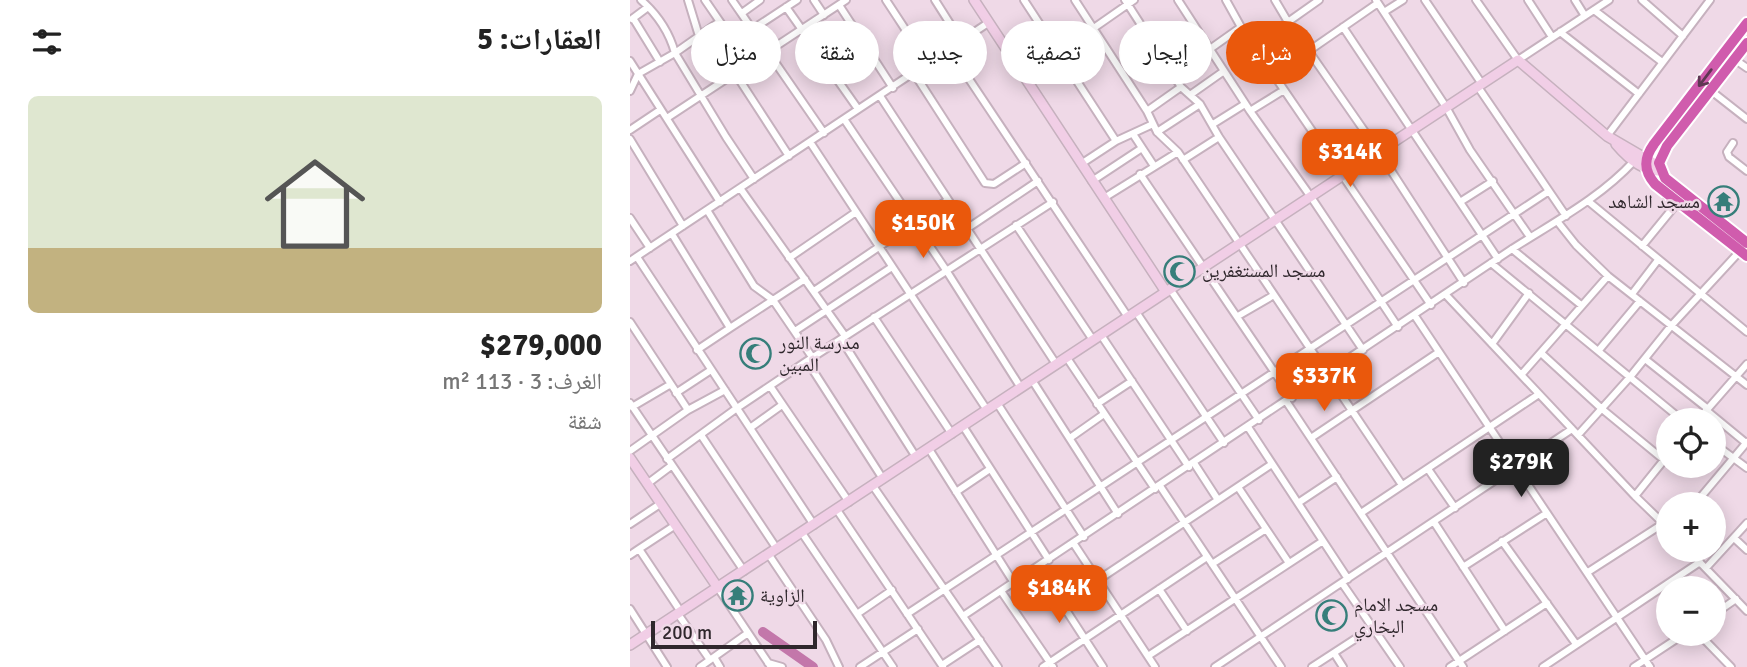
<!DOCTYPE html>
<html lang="ar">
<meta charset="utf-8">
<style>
body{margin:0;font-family:Signika,"Noto Naskh Arabic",sans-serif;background:#f6f6f6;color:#222;direction:rtl;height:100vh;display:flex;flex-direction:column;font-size:26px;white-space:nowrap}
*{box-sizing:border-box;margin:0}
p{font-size:23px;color:#767676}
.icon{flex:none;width:38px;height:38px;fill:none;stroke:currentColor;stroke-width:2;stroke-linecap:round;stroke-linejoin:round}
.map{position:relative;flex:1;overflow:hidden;direction:ltr}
.side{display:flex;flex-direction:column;background:#fff;width:630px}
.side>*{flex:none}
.banner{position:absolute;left:21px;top:21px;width:665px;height:63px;direction:rtl;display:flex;gap:14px}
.controls{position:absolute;left:1026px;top:408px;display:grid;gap:14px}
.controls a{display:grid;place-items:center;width:70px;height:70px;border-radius:50%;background:#fff;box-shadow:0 4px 18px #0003;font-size:35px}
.scale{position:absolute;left:21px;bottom:18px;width:166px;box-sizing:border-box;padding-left:7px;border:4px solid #2f272c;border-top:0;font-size:19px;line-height:24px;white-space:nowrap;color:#2f272c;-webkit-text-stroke:5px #efd9e7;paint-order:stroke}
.price{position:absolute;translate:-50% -60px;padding:0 16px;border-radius:14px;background:#ea580c;color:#fff;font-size:23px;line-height:46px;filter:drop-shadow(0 2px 4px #0008)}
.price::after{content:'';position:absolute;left:50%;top:42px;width:21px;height:16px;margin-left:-10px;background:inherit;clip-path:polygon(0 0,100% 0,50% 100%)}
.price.on{background:#222;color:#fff}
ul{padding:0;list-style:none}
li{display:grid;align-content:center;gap:14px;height:371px;padding:0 28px}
li span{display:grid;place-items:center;height:217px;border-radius:10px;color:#555}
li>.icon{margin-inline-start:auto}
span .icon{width:126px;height:126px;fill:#fffc;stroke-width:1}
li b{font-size:30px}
h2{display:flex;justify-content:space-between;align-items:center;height:84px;padding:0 28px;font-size:30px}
.tag{padding:0 24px;border-radius:32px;background:#fff;box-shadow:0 4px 18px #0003;font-size:24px;line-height:63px}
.tag.on{background:#ea580c;color:#fff}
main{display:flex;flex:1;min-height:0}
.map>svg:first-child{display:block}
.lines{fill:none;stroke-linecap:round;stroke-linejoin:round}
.river{stroke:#c377aa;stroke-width:10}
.street-casing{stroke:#c6b1be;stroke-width:10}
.secondary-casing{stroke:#c6b1be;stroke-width:12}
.highway-casing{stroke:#fff;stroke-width:14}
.street{stroke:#fff;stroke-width:6}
.secondary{stroke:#f1cee6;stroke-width:9}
.highway{stroke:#d05cad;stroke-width:10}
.oneway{stroke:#5f3753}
.labels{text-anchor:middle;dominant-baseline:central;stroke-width:5;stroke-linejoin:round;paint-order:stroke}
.poi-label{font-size:19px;fill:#2f272c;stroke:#efd9e7;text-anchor:start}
</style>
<main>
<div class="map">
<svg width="1117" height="667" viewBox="0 0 1117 667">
<rect width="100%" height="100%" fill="#efd9e7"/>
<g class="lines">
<path class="river" d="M133,632L183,667"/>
<defs>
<path id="street" d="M11,0C28,15 39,31 45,53L96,137L124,179
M58,0L69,36
M75,0L119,64
M102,0L194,133
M184,0L194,15
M256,0L298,64
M305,0L331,41
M394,0L486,141
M445,0L517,111L527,132L548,152L772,485
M495,0L551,87L570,104L589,137L733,350
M548,0L620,111L681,197L768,327
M596,0L611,27L801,305
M645,0L658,22
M746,0L816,107L840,150L900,237
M795,0L852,84
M846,0L888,60L979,0
M898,0L922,37
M945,0L955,16
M1012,0L1053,36
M209,5L263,88
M156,7L228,109
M964,10L1032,62
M754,12L773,0
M112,13L130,0
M3,18L30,62
M2,19L18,7
M713,27L868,259
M930,32L1009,94
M103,42L167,0
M624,46L689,0
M319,49L498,317
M580,49L611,27
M187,50L223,27
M678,50L749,152L834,283
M1104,59L1117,68
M0,61L90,202
M391,72L428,53L504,0
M105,73L159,156
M284,73L355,183L364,184L396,163
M644,75L748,3
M848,87L936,216
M1080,90L1117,119
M0,91L8,74L45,53L89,22
M560,95L594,71
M250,96L426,364
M517,111L551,87
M620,111L654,90
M37,118L216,0
M214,119L316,270L391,388
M583,124L615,104
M0,130L30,110
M527,132L570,104
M503,134L524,166
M977,136L1080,0
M0,139L53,226
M180,142L357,410
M1103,143L1097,152L1099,157L1117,171
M553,160L589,137
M451,164L486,141L523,124
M510,174L662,398
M462,181L512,148
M110,188L215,336
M474,198L548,152
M958,201L1117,332
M830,202L863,181
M77,210L124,286L143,300L100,328
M0,218L20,248
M927,221L946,245L978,276L1117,385
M386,225L463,340
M338,228L408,181
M42,234L100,328L67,350
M1012,246L1048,202
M882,249L951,305
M7,257L184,525
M159,258L226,212
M0,261L358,23
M861,263L1052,420
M175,279L143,300L182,357
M540,289L629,420
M184,291L318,200
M1002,294L1028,260
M816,295L1005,496L1038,528
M506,312L594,443
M608,316L644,295
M785,316L1020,667
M244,317L322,434
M0,322L58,410
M165,331L262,267
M471,335L559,467
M211,339L286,457
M862,344L899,293
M969,350L1010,301
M911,353L972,409L1034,460
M437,358L525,489
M1015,359L1078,409
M177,361L423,202
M891,375L978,276
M402,380L488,514
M140,386L219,502
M46,393L81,370
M656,401L833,667
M0,403L114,571
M367,403L454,537
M467,404L502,381
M2,407L41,384
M1076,410L1116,443
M1068,420L1117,364
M333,426L419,560
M618,427L718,579
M120,428L152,405
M71,435L147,549
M948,435L1000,377L1041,326L1111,250
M440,438L474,414
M681,438L809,352
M1083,443L1117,468
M299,449L384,583
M0,451L58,410L95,390
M37,459L107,408L177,361L253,479
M564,463L588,500
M798,469L825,508
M17,484L41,466
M243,486L368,667
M530,486L651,667
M608,487L659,563
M326,492L360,469
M1005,496L1038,455
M668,503L707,477
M1065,504L1117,442
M207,510L313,667
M731,513L909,394
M804,522L875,631
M0,524L30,504
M172,533L263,667
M1104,538L1117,550
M872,541L946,644
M444,544L525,667
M9,549L44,526
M1058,550L1117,611
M0,555L9,549L51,612
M139,555L196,640L209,667
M582,564L636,529
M408,567L473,667
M833,567L917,513
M1076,568L1117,523
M958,572L1034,523
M468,580L642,464
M712,583L770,667
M88,588L141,667
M529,589L557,631
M371,591L423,667
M0,609L37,667
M48,614L80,660
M227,614L262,590
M277,614L919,191
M1083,615L1106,599
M333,616L882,249C924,222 970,198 1004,161
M1069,634L1101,667
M704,653L713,667
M518,656L693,541
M84,657L90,667
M138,663L152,667
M312,665L350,640
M70,667L118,633
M230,667L288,629
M413,667L577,557
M585,667L942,429
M682,667L742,628
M820,667L917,603
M913,667L1070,562
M1004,667L1054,634"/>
<path id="secondary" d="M344,0L536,292
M986,144C997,157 1013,171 1030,171
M0,458L88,588
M0,645L888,60L977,136L1025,164L1029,163"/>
<path id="highway" d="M1117,23L1024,144C1014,158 1013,170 1025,184L1117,256
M1117,43L1037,146L1029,163L1035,178L1117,243"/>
</defs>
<use href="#street" class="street-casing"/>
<use href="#secondary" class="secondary-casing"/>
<use href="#highway" class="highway-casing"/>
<use href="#street" class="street"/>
<use href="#secondary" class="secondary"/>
<use href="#highway" class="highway"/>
</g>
<defs><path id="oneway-shaft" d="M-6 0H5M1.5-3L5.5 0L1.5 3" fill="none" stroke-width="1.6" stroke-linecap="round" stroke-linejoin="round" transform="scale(1.75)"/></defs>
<use class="oneway" href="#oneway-shaft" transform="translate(1075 78) rotate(127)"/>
<defs>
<symbol id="temple-ring" viewBox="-11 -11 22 22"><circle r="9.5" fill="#efd9e7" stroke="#367e7a" stroke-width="1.5"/><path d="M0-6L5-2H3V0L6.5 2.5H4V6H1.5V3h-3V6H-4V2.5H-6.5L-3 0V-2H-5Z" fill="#367e7a"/></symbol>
<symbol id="mosque-ring" viewBox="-11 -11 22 22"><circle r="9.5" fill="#efd9e7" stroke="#367e7a" stroke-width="1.5"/><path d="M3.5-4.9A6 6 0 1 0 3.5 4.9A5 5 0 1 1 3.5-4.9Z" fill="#367e7a"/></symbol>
</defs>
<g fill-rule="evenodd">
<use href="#temple-ring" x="1076" y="184" width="35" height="35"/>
<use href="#mosque-ring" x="532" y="254" width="35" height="35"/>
<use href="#mosque-ring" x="108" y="336" width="35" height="35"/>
<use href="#temple-ring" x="90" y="578" width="35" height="35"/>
<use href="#mosque-ring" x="684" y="598" width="35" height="35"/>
</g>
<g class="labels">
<g class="poi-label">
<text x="1070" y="202" text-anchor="end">مسجد الشاهد</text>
<text x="572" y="271">مسجد المستغفرين</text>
<text x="149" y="343">مدرسة النور<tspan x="149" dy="22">المبين</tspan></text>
<text x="130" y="596">الزاوية</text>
<text x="724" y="605">مسجد الامام<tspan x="724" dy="22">البخاري</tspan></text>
</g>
</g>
</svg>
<div class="controls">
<a><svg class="icon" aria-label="locate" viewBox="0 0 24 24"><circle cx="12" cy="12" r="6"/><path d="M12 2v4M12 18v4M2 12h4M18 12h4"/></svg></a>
<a>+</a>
<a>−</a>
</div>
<div class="scale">200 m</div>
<b class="price" style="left:720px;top:189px">$314K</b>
<b class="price" style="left:293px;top:260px">$150K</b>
<b class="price" style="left:694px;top:413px">$337K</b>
<b class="price on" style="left:891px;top:499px">$279K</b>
<b class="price" style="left:429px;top:625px">$184K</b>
<div class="banner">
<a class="tag on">شراء</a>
<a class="tag">إيجار</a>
<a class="tag">تصفية</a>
<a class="tag">جديد</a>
<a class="tag">شقة</a>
<a class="tag">منزل</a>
</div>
</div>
<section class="side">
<h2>العقارات: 5<svg class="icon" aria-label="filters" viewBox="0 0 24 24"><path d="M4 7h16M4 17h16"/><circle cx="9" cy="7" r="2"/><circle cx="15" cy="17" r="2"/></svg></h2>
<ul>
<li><span style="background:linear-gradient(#dfe7d0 70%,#c2b280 0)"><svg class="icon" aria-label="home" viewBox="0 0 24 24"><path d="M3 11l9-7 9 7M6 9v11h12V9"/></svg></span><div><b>$279,000</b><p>الغرف: 3 · 113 m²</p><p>شقة</p></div></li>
</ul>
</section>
</main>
